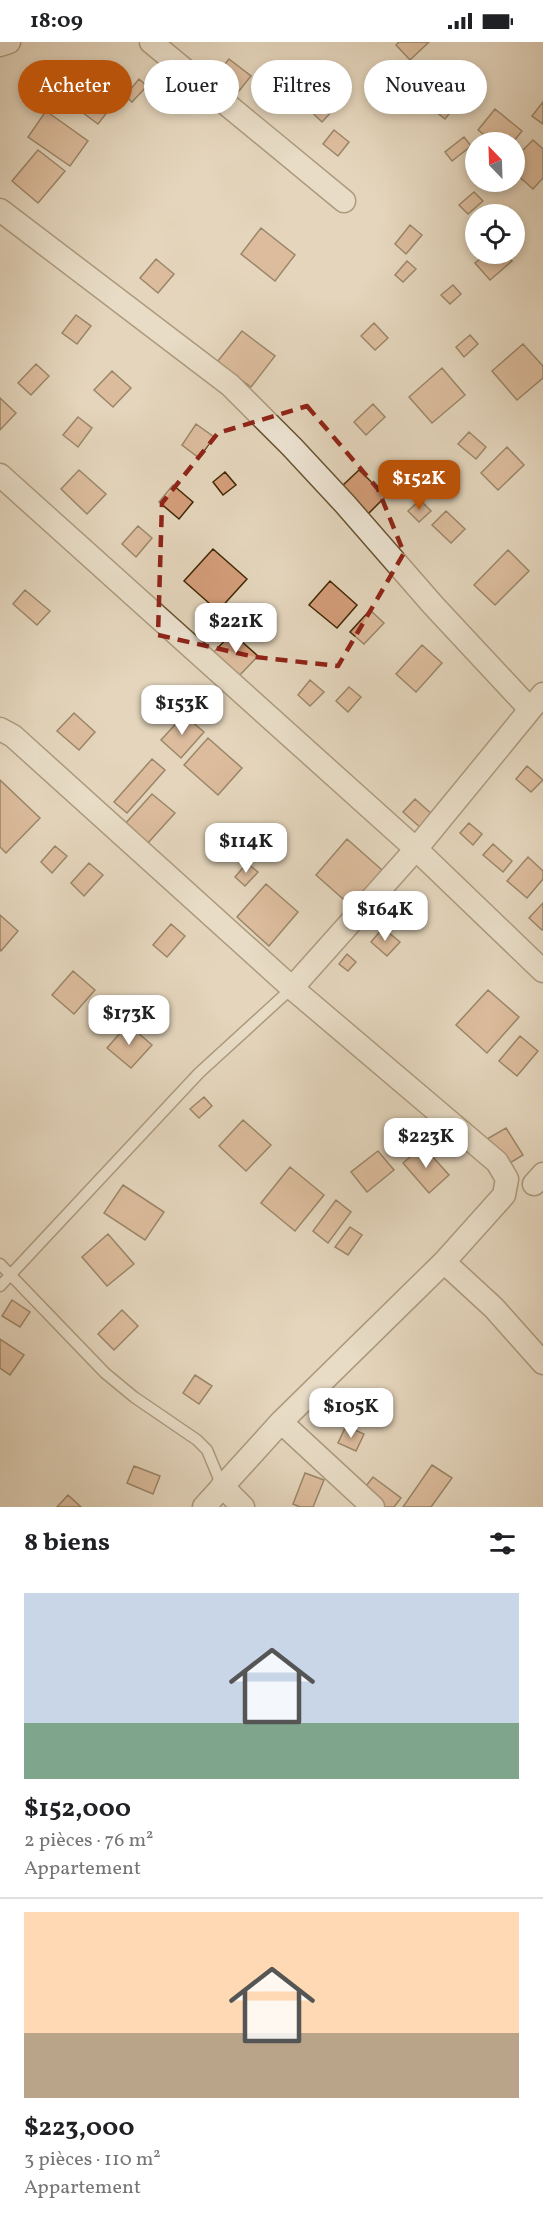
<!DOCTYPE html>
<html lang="fr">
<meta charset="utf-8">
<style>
body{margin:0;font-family:Vollkorn,serif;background:#f6f6f6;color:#202124;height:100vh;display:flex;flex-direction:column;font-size:22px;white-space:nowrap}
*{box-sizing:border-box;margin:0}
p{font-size:20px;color:#757577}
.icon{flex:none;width:33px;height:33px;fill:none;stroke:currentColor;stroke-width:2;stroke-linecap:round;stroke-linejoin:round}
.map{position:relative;height:1465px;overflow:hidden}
.details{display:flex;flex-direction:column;background:#fff;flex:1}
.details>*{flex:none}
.top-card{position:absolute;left:18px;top:18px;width:507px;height:54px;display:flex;gap:12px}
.needle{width:39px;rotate:337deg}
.controls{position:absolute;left:465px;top:90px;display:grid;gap:12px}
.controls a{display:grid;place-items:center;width:60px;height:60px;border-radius:50%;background:#fff;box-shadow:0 3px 9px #0003;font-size:30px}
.price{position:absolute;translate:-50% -51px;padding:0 14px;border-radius:12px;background:#fff;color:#222;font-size:20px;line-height:39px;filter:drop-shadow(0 2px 3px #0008)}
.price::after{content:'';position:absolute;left:50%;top:36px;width:18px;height:14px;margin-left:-9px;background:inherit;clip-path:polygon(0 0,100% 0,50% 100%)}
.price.current{background:#b45309;color:#fff}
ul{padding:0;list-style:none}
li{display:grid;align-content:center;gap:12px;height:318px;padding:0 24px}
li+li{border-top:2px solid #e0e0e0}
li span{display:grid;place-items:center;height:186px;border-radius:0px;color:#555}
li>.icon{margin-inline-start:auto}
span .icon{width:108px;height:108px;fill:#fffc;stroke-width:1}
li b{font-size:26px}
h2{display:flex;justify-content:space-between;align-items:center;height:72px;padding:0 24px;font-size:26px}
.chip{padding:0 21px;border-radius:27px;background:#fff;box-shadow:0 3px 9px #0003;font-size:21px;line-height:54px}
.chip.current{background:#b45309;color:#fff}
.status{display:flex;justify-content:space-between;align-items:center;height:42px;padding:0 30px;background:#fff;direction:ltr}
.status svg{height:16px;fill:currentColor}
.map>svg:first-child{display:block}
.building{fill:#d39d79;stroke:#402804;stroke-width:1.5}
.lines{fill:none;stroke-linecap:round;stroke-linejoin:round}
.service-casing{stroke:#695332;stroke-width:13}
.minor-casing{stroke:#695332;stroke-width:25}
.service{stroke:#ede4d3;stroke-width:10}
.minor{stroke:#ede4d3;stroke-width:22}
.marked{fill:none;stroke:#8f2418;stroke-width:4.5;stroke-dasharray:12 8;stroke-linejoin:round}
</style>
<div class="status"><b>18:09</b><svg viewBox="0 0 49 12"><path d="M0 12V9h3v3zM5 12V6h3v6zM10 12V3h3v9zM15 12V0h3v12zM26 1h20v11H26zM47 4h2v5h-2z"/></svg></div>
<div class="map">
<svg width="543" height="1465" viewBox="0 0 543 1465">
<rect width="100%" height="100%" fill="#e4d5bc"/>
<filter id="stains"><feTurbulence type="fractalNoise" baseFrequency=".00333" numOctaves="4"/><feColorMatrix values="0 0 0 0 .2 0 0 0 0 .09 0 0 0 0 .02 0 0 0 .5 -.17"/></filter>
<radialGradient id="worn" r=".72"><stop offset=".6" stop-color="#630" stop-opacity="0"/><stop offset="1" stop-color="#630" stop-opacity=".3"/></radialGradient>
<path class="building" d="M399,0H429L410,18L396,3Z
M229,17L251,34L235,54L213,37Z
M451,31L470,46L445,77L426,62Z
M139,37L147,44L132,60L125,54Z
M307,39L336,65L322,80L294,53Z
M88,40L115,60L98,82L71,62Z
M543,60V82L532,74Z
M495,67L522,89L513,100H493L478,88Z
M46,69L88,99L70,124L28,95Z
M334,88L349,100L338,114L323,102Z
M464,95L471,104L452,119L445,110Z
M533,98L543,107V136L533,147L514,130V117Z
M38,108L65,129L38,161L12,139Z
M474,150L483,159L468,172L459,163Z
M410,183L422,193L406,212L395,202Z
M261,186L295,213L275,239L241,212Z
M486,212H505L512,219L490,238L475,221Z
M156,217L174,232L158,251L140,236Z
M407,219L416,227L403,240L395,233Z
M453,243L461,252L450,262L441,253Z
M76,273L91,284L77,302L62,291Z
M374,281L388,296L375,308L361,294Z
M242,289L275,314L251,345L217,320Z
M470,293L478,302L464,315L456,305Z
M523,302L543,324V336L517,358L492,329Z
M36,322L49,334L31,353L18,341Z
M442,326L465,353L432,381L409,355Z
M112,329L131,346L113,365L94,348Z
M0,356L16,371L0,388Z
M373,362L385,375L366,393L354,380Z
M78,375L92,386L78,405L63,393Z
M196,382L214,395L199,416L182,403Z
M469,390L486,405L476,417L458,402Z
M507,405L524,423L498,448L481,431Z
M79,428L106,452L87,472L61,447Z
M359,428L386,454L368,472L341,445Z
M225,430L236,443L223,453L213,440Z
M173,443L193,460L179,477L159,460Z
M420,458L431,469L419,480L408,469Z
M446,469L465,487L451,501L432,483Z
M138,484L152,496L136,515L122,502Z
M213,507L247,537L218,569L184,539Z
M508,508L529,529L495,563L474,543Z
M330,539L357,563L337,586L309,563Z
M25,548L50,569L37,583L13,562Z
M370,568L384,581L364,602L350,590Z
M232,591L258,614L239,634L213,611Z
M422,603L442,621L416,650L396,632Z
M310,638L324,650L310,664L298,653Z
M349,645L361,655L348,670L336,659Z
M74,671L95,690L79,708L57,689Z
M184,673L204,690L181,716L161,698Z
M208,696L242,726L218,753L184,723Z
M152,717L165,728L127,771L114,760Z
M527,724L543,738L531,750L516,737Z
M0,738L40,776L6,811L0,805Z
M152,752L175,771L147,802L124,783Z
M415,757L434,774L422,787L403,770Z
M469,781L482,792L473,803L460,791Z
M221,782L233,793L223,805L210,794Z
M347,797L382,828L351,864L316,833Z
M493,802L512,819L503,830L483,813Z
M55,804L67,814L52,831L41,820Z
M528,815L543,829V837L527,856L507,839Z
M89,821L103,833L84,854L71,841Z
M247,821L258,830L245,844L235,835Z
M266,842L298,870L269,904L237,875Z
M543,861V887L542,888L529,876Z
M0,873L18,889L1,909L0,907Z
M171,882L185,894L167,915L153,903Z
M383,886L400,900L387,914L371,900Z
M347,912L356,920L348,929L339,922Z
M73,929L95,948L74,972L52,953Z
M488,948L519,975L487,1011L456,983Z
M128,982L152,1003L131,1026L107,1006Z
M520,994L538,1009L517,1034L499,1019Z
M204,1055L212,1064L199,1076L190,1067Z
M243,1078L271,1103L246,1129L219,1104Z
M506,1086L523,1113L505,1124L487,1097Z
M423,1104L449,1133L429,1151L403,1121Z
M378,1109L394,1128L367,1150L351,1130Z
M290,1125L324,1153L295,1189L261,1161Z
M123,1143L164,1170L145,1198L104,1171Z
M336,1158L351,1170L328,1201L313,1189Z
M350,1185L362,1193L348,1213L335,1205Z
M108,1192L134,1222L107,1244L82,1215Z
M12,1258L30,1270L20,1285L2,1274Z
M122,1268L138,1284L114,1308L98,1292Z
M0,1297L24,1313L10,1333L0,1326Z
M195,1333L212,1344L199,1362L183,1351Z
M346,1384L364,1392L356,1409L338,1401Z
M432,1423L452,1436L431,1465H403Z
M134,1424L160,1434L153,1452L127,1441Z
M305,1431L324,1438L313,1465H300L293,1462Z
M373,1435L401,1456L394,1465H383L362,1449Z
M68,1453L81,1465H57Z"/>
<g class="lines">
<defs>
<path id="service" d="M0,1222L105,1331L134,1355L197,1398L207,1408L222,1444
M0,1244L199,1031L292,946"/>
<path id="minor" d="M151,0L344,159
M0,3L9,0
M0,168L230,343L292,405L345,462L433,563L530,667
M0,433L416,807L543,929
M0,687L13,694L292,946L497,1120L507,1137L504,1153L444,1220L281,1380L204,1465
M292,946L416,807L543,652
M534,1142L543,1132
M444,1220L494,1266L543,1321
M281,1380L373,1465
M222,1444L243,1465"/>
</defs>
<use href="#service" class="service-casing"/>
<use href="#minor" class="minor-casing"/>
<use href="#service" class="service"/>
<use href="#minor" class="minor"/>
</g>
<path d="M0 0H543V1465H0ZM307,364L378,447L404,511L338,624L255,615L158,593L162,461L218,391Z" fill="#e4d5bc" fill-opacity=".55" fill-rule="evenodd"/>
<path class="marked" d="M307,364L378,447L404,511L338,624L255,615L158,593L162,461L218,391Z"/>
<rect width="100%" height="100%" filter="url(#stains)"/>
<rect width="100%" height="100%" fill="url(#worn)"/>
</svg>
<div class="controls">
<a><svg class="needle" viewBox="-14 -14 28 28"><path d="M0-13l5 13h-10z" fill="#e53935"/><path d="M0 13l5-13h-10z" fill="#757577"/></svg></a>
<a><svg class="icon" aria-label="locate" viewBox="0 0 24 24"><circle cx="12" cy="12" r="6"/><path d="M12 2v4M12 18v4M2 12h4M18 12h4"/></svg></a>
</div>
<b class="price current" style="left:419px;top:469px">$152K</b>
<b class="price" style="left:236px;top:612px">$221K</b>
<b class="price" style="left:182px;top:694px">$153K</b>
<b class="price" style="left:246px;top:832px">$114K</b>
<b class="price" style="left:385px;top:900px">$164K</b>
<b class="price" style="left:129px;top:1004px">$173K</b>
<b class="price" style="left:426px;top:1127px">$223K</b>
<b class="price" style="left:351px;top:1397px">$105K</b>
<div class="top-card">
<a class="chip current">Acheter</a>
<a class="chip">Louer</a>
<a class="chip">Filtres</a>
<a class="chip">Nouveau</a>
</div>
</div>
<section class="details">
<h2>8 biens<svg class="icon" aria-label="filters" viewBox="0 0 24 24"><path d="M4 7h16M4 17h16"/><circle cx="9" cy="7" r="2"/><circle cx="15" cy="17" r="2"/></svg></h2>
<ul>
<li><span style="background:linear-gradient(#c9d6e8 70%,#7fa58c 0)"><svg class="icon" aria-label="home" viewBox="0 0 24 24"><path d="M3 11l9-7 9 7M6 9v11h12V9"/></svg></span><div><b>$152,000</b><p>2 pièces · 76 m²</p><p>Appartement</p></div></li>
<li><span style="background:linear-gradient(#ffd9b3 65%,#b9a48a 0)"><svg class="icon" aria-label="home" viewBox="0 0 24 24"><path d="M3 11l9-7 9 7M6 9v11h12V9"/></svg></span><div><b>$223,000</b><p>3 pièces · 110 m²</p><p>Appartement</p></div></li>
</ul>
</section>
